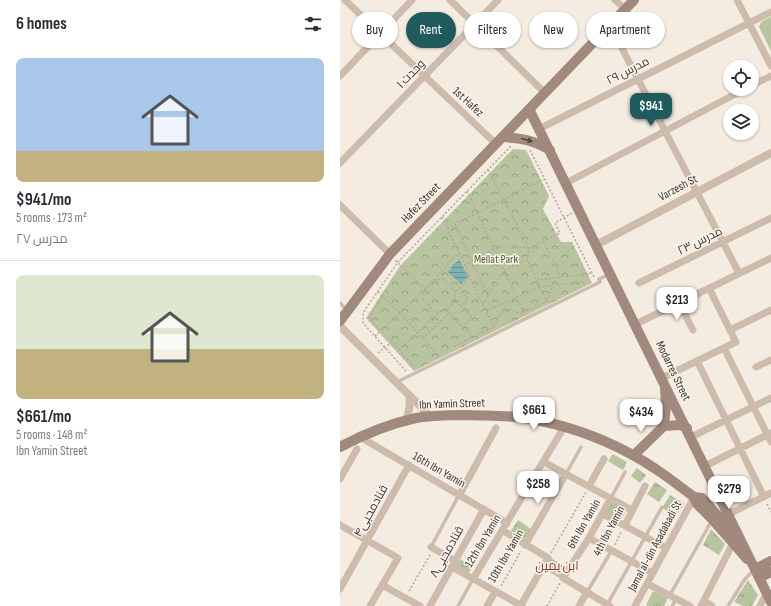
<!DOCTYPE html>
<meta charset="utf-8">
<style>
body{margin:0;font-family:"Sofia Sans Condensed",Cairo,sans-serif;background:#f7f7f7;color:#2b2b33;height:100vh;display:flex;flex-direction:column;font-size:15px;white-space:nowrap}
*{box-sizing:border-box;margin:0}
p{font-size:13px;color:#7c7c81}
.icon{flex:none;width:22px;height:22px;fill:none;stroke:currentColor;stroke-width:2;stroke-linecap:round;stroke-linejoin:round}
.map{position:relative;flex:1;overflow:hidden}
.drawer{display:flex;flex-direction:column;background:#fff;width:340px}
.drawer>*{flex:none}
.banner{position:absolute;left:12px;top:12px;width:359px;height:36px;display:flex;gap:8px}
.controls{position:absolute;left:383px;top:60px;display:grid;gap:8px}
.controls a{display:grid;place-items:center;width:36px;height:36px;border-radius:50%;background:#fff;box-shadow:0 1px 3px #0004;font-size:20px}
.price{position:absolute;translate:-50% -34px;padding:0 9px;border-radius:8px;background:#fff;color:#222;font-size:13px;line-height:26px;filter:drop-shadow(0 1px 2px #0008)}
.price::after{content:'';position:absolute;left:50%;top:24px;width:12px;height:9px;margin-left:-6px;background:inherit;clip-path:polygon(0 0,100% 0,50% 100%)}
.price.selected{background:#1f5a5e;color:#fff}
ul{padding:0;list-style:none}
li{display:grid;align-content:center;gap:8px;height:212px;padding:0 16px}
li+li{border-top:1px solid #e1e1e2}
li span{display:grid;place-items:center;height:124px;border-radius:8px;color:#555}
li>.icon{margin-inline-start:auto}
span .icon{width:72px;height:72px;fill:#fffc;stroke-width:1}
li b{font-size:17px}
h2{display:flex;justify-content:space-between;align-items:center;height:48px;padding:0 16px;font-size:17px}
.tag{padding:0 14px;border-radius:18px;background:#fff;box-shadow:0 1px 3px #0004;font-size:14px;line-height:36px}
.tag.selected{background:#1f5a5e;color:#fff}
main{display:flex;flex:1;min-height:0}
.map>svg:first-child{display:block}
.grass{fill:url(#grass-tufts)}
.park{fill:url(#park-crowns)}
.pitch{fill:#b8c4a0}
.water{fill:url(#water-rules)}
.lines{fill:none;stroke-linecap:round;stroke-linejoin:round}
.path{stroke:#b9a596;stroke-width:1.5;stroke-dasharray:2 2;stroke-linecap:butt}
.service{stroke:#cdbbac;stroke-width:3.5}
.minor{stroke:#cdbbac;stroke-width:7}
.tertiary{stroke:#cdbbac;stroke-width:8}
.secondary{stroke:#a18a7d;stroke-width:10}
.oneway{fill:#544640}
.labels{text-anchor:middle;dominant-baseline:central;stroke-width:3;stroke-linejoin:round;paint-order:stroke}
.street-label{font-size:12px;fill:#3b302b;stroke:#fbf5ee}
.park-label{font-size:12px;fill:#4a5a2e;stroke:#fbf5ee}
.neighbourhood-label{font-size:13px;fill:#8c3b22;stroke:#fbf5ee}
</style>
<main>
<section class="drawer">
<h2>6 homes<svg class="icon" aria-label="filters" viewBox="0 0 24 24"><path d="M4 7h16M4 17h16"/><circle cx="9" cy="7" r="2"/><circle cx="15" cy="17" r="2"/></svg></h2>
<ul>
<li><span style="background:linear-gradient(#a9c7e8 75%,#c2b280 0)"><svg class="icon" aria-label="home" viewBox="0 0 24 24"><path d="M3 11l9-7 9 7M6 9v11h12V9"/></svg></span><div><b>$941/mo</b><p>5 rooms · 173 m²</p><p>مدرس ۲۷</p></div></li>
<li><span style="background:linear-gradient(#dfe7d0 60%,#c2b280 0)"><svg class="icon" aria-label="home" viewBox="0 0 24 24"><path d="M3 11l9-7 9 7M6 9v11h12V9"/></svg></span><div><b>$661/mo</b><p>5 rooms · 148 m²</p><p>Ibn Yamin Street</p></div></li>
</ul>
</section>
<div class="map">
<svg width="431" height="606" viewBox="0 0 431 606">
<defs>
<pattern id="grass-tufts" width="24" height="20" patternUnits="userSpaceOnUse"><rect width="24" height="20" fill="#b8c4a0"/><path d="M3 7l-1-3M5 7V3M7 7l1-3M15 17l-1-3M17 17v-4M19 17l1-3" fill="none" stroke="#97a083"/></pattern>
<pattern id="park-crowns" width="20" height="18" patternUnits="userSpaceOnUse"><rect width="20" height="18" fill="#b8c4a0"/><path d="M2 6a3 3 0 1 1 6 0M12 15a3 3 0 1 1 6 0" fill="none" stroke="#97a083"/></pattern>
<pattern id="water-rules" width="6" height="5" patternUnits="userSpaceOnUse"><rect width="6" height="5" fill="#7fb0b2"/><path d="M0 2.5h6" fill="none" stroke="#699091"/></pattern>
</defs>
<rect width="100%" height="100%" fill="#f4ebe1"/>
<path class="grass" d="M273,454L287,462L283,470L268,461Z
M297,468L306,475L300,483L291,476Z
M315,482L327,490L319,502L307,494Z
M330,495L344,503L336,517L322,508Z
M273,501L287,510L280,521L266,513Z
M178,520L191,529L184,539L171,531Z
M371,529L385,544L379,555L363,545Z
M211,558L225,567L221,573L208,564Z
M120,559L133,567L128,573L116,566Z
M408,580L418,595L412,606H403L394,602Z
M313,591L328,598L324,606H309L306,605Z"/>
<path class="park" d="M173,149L186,150L209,196L203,209L221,242H232L252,283L74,371L26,318L60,266Z"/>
<path class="pitch" d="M431,17V51L419,27L421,22Z"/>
<path class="water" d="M119,259L128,277L121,284L108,272Z"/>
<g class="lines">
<path class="path" d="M190,150L254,277
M148,170L189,248
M127,191L184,313
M102,217L146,311
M115,224L148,296
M107,228L204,179
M203,241L221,277
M124,265L161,246L189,248
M103,279L116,292L115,301L106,310L95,312L83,299L85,289L94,280Z
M94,280L118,253
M197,280L252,273
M119,288L128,299L121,307
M116,291L130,277
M38,292L60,313L85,289L55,260
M115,301L132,317L123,326
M145,301L154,307
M207,301L213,286
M143,304L163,271L186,260
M106,310L132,337L154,327L146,311L200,287L187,260L189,248L220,233L215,223L232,213
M154,327L159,315L170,310L180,314L207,301L200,287L247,282
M40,330L29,318L43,296
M35,336L60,313L83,338L109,313
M83,338L99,356
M114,347L132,337
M59,350L100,311
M38,353L52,342L75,367
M66,371L23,323V313L58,262L171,146
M427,504L431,512
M275,545L281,532
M211,553L246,492
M161,586L181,551
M69,591L90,555
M207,606L220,583"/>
<path class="service" d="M0,303L7,310
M57,382L260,282L259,279L270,274
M226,474L241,447
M271,498L285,472
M91,547L119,495
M247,592L272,550
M330,595L372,520
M267,605L322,507
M118,606L133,579
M332,606L336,599
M388,606L405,579L414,570"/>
<path class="minor" d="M5,0L156,144
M110,0L205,93
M275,0L285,9
M397,0L431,66
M275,35L399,273
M0,76L72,0
M412,85L431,76
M199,129L431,12
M0,163L158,0
M226,183L405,89
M0,205L50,254
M299,283L431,218
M339,303L353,330
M296,324L431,258
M390,330L431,310
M384,348L431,442
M357,361L424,497
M416,367L431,360
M322,378L396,342L369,288
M20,437L167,523
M351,437L431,398
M204,462L292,510
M365,466L431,433
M0,479L17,449
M249,486L264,459
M120,494L156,428
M263,514L326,548
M389,514L431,493
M0,525L58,558L30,606
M285,525L305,486
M162,530L208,558L181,605
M249,538L313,573
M185,545L226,474
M91,547L115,561
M205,565L224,577
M112,567L182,606
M133,579L224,427
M308,584L350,606
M42,585L80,606
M0,589L69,465
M364,601L372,606
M90,606L144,509
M147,606L155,592
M239,606L247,592
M270,606L223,578L249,538L271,498
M295,606L354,497
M361,606L393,543
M420,606L427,593"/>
<path class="tertiary" d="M256,245L431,153
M0,326L90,416
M66,421C69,412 71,404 69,395"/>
<path class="secondary" d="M189,109L431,602
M162,137C181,138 193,140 210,150
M0,321L50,254L294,0
M324,426L326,406L325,388
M324,426L340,425L347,428
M0,447C24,434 49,424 76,418C93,415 111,415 128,415C149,416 171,415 191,419C225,425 259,437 289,453C312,465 333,481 354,497L362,498L394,534
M294,455L324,426
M354,497L357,504L372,519L407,559
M415,569L431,561
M419,578L431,572"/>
</g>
<defs><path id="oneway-solid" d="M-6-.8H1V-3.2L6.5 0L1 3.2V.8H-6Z"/></defs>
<use class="oneway" href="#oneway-solid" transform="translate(187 140) rotate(15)"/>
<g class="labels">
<g class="street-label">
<text transform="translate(288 71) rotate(-27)">مدرس ۲۹</text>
<text transform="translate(71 74) rotate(-46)">وحدت ۱</text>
<text transform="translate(128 102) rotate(43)">1st Hafez</text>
<text transform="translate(338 188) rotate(-28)">Varzesh St</text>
<text transform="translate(81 203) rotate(-46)">Hafez Street</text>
<text transform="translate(360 241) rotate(-26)">مدرس ۲۳</text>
<text transform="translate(333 371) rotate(64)">Modarres Street</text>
<text transform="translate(112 404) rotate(-2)">Ibn Yamin Street</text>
<text transform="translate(99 470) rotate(30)">16th Ibn Yamin</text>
<text transform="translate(31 511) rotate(-61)">قنادمحبی۴</text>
<text transform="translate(244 524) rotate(-60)">6th Ibn Yamin</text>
<text transform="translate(269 531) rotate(-62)">4th Ibn Yamin</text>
<text transform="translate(143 541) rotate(-59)">12th Ibn Yamin</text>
<text transform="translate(315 546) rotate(-62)">Jamal al-din Asadabadi St</text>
<text transform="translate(107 552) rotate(-61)">قنادمحبی۸</text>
<text transform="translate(166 556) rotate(-60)">10th Ibn Yamin</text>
</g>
<g class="park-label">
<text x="156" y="259">Mellat Park</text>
</g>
<g class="neighbourhood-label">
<text x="217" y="566">ابن یمین</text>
</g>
</g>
</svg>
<div class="controls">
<a><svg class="icon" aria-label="locate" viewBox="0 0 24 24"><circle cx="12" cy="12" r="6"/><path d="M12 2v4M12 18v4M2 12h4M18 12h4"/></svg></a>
<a><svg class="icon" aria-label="layers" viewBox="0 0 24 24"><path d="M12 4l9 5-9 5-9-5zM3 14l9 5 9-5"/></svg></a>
</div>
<b class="price selected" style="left:311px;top:127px">$941</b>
<b class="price" style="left:337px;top:321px">$213</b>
<b class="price" style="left:194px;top:431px">$661</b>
<b class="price" style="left:301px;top:433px">$434</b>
<b class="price" style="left:198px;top:505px">$258</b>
<b class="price" style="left:389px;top:510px">$279</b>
<div class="banner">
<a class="tag">Buy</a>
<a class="tag selected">Rent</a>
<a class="tag">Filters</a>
<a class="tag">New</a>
<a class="tag">Apartment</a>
</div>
</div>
</main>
